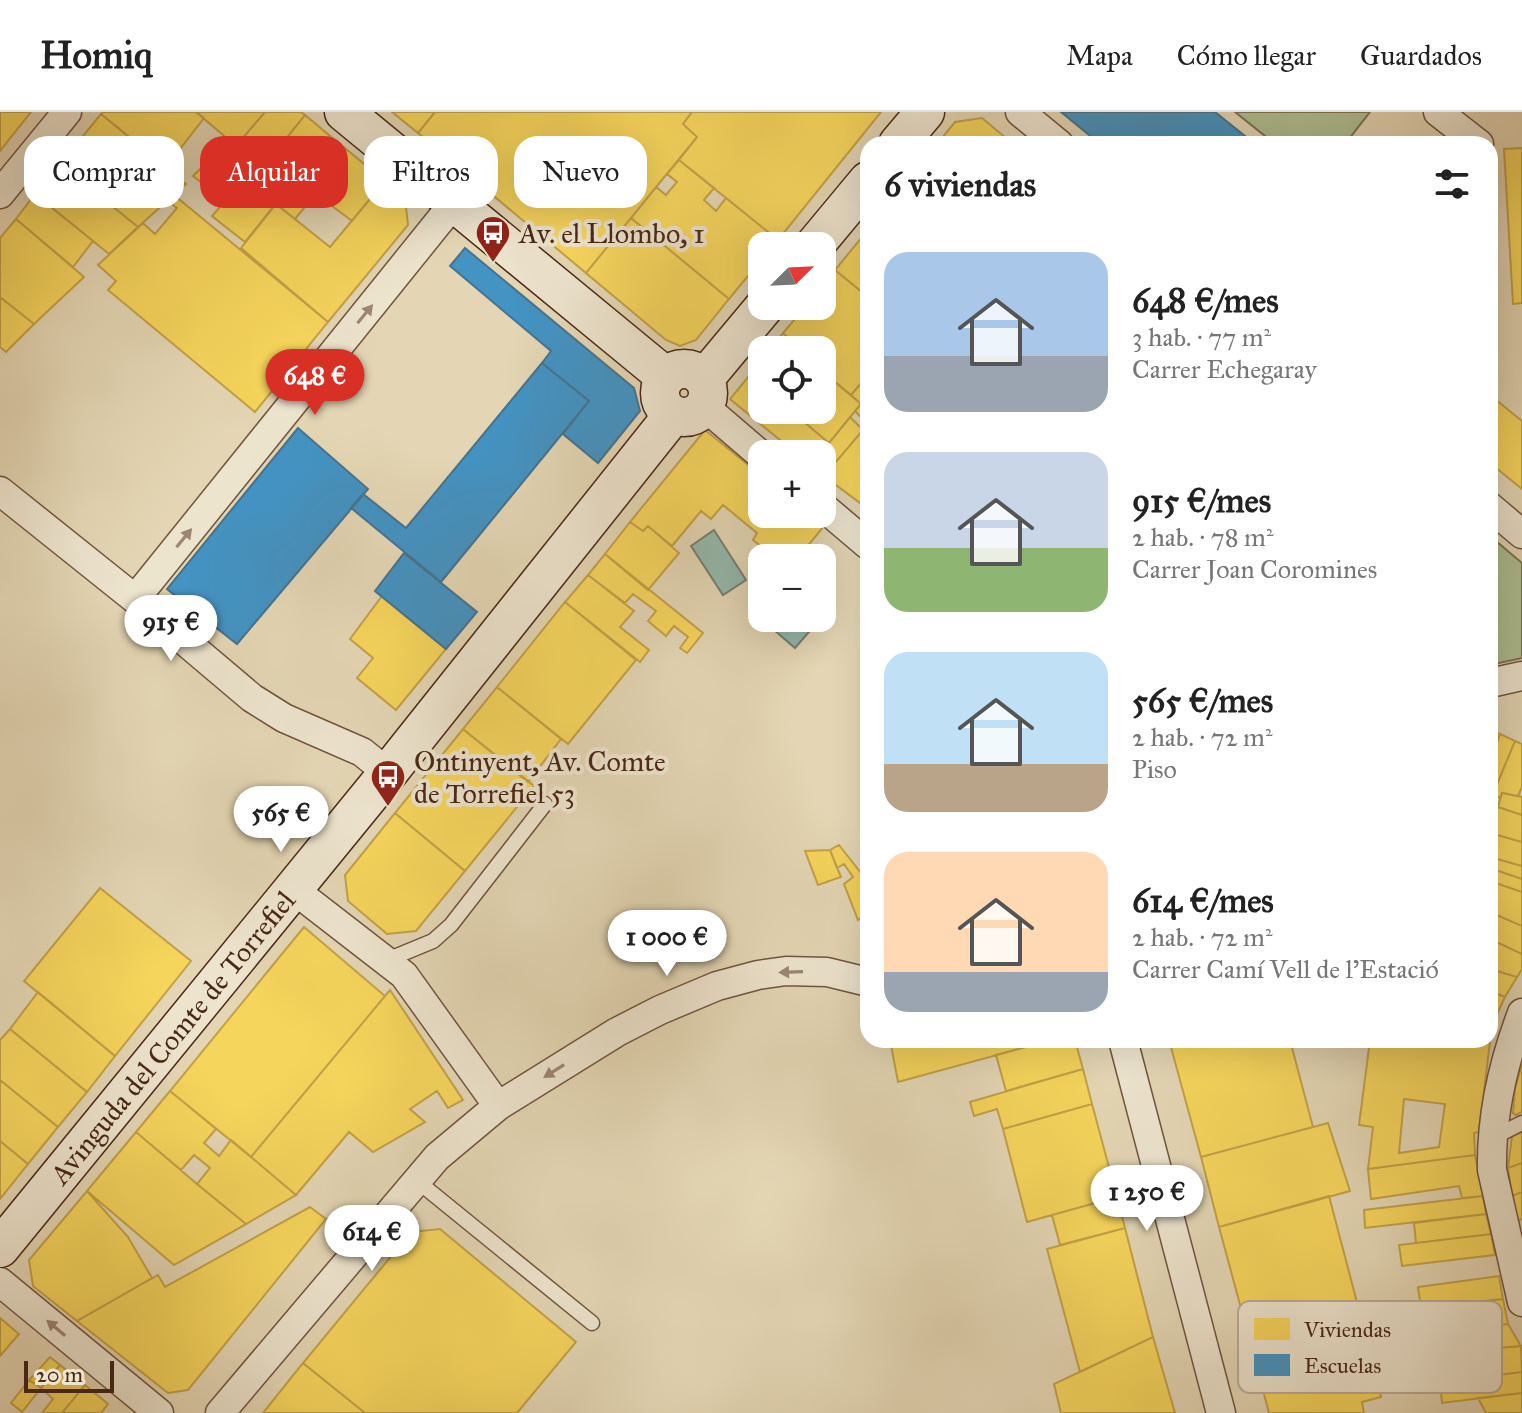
<!DOCTYPE html>
<html lang="es">
<meta charset="utf-8">
<style>
body{margin:0;font-family:"IM FELL Great Primer",serif;background:#f6f6f6;color:#222;height:100vh;display:flex;flex-direction:column;font-size:30px;white-space:nowrap}
*{box-sizing:border-box;margin:0}
p{font-size:26px;color:#767676}
.icon{flex:none;width:44px;height:44px;fill:none;stroke:currentColor;stroke-width:2;stroke-linecap:round;stroke-linejoin:round}
.map{position:relative;flex:1;overflow:hidden}
.panel{position:absolute;left:860px;top:24px;width:638px;height:912px;display:flex;flex-direction:column;background:#fff;border-radius:24px;box-shadow:0 8px 32px #0002}
.panel>*{flex:none}
.hud{position:absolute;left:24px;top:24px;width:716px;height:72px;display:flex;gap:16px}
.needle{width:52px;rotate:66deg}
.buttons{position:absolute;left:748px;top:120px;display:grid;gap:16px}
.buttons a{display:grid;place-items:center;width:88px;height:88px;border-radius:16px;background:#fff;box-shadow:0 8px 32px #0002;font-size:40px}
.scale{position:absolute;left:24px;bottom:20px;width:90px;box-sizing:border-box;padding-left:8px;border:4px solid #492816;border-top:0;font-size:22px;line-height:28px;white-space:nowrap;color:#492816;-webkit-text-stroke:6px #ede4ce;paint-order:stroke}
.price{position:absolute;translate:-50% -68px;padding:0 18px;border-radius:28px;background:#fff;color:#222;font-size:26px;line-height:52px;filter:drop-shadow(0 2px 4px #0008)}
.price::after{content:'';position:absolute;left:50%;top:48px;width:24px;height:18px;margin-left:-12px;background:inherit;clip-path:polygon(0 0,100% 0,50% 100%)}
.price.selected{background:#d93025;color:#fff}
ul{padding:0;list-style:none}
li{display:flex;align-items:center;gap:24px;height:200px;padding:0 24px}
li span{display:grid;place-items:center;flex:none;width:224px;height:160px;border-radius:24px;color:#555}
li>.icon{margin-inline-start:auto}
span .icon{width:96px;height:96px;fill:#fffc;stroke-width:1}
li b{font-size:34px}
h2{display:flex;justify-content:space-between;align-items:center;height:96px;padding:0 24px;font-size:34px}
.chip{padding:0 28px;border-radius:24px;background:#fff;box-shadow:0 8px 32px #0002;font-size:28px;line-height:72px}
.chip.selected{background:#d93025;color:#fff}
header{display:flex;align-items:center;gap:48px;box-sizing:border-box;height:112px;padding:0 40px;background:#fff;border-bottom:2px solid #e0e0e0}
header strong{font-size:38px}
nav{display:flex;gap:44px;margin-inline-start:auto;font-size:28px}
.map>svg:first-child{display:block}
.green{fill:#aebf92;stroke:#7c7454;stroke-width:2}
.water{fill:#95b9ad;stroke:#777f71;stroke-width:2}
.homes{fill:#f6d55c;stroke:#c2a147;stroke-width:2;fill-rule:evenodd}
.schools{fill:#4393c3;stroke:#45738f;stroke-width:2}
.lines{fill:none;stroke-linecap:round;stroke-linejoin:round}
.lane-casing{stroke:#70543e;stroke-width:17}
.street-casing{stroke:#70543e;stroke-width:31}
.secondary-casing{stroke:#492816;stroke-width:41}
.lane{stroke:#ede4ce;stroke-width:14}
.street{stroke:#ede4ce;stroke-width:28}
.secondary{stroke:#ede4ce;stroke-width:38}
.oneway{fill:#9b8672}
.labels{text-anchor:middle;dominant-baseline:central;stroke-width:8;stroke-linejoin:round;paint-order:stroke}
.poi-label{font-size:28px;fill:#492816;stroke:#ede4ce;text-anchor:start}
.street-label{font-size:28px;fill:#492816;stroke:#ede4ce}
.key{fill:#ede4ce;stroke:#bcac97;stroke-width:2}
.key-label{font-size:22px;fill:#492816}
</style>
<header>
<strong>Homiq</strong>
<nav><a>Mapa</a><a>Cómo llegar</a><a>Guardados</a></nav>
</header>
<div class="map">
<svg width="1522" height="1301" viewBox="0 0 1522 1301">
<rect width="100%" height="100%" fill="#e4d6b4"/>
<filter id="stains"><feTurbulence type="fractalNoise" baseFrequency=".0025" numOctaves="4"/><feColorMatrix values="0 0 0 0 .2 0 0 0 0 .09 0 0 0 0 .02 0 0 0 .5 -.17"/></filter>
<radialGradient id="worn" r=".72"><stop offset=".6" stop-color="#630" stop-opacity="0"/><stop offset="1" stop-color="#630" stop-opacity=".3"/></radialGradient>
<path class="green" d="M1235,0H1370L1345,32H1275Z
M1490,424L1522,451V546L1490,553Z"/>
<path class="water" d="M714,418L746,468L723,483L691,434Z
M784,506H821L795,536L774,518Z"/>
<path class="homes" d="M0,0H31L0,39Z
M103,0H196L204,6L166,55L101,2Z
M196,0H265L236,34Z
M265,0H301L305,3L261,58L255,54L225,89L193,64L230,28L236,34Z
M392,0H435L418,21Z
M435,0H692L683,12L697,25L586,161L418,21Z
M692,0H881L778,128L679,48L697,25L683,12Z
M101,2L186,72L138,115L60,52Z
M305,3L330,24L245,130L212,104L255,54L261,58Z
M982,6L1013,32H937L955,10Z
M330,24L385,69L352,109L328,91L333,80L323,73L295,107L276,92Z
M1522,36V191L1513,192L1504,37Z
M679,48L714,76L704,88L716,99L726,86L778,128L773,134H762V147L729,187L631,106L656,75L666,83L677,70L667,62Z
M60,52L138,115L109,142L35,82Z
M385,69L405,86L408,113L328,210L241,136L276,92L330,135Z
M35,82L93,129L73,155L16,107Z
M174,83L328,210L255,300L108,178L116,169L98,153L143,111L155,122L177,96L167,89Z
M631,106L729,187L696,228L680,234L666,228L586,161Z
M16,107L84,165L34,212L0,185V126Z
M867,119L868,120V185L835,158Z
M835,158L868,185V263L851,283L822,259V238H801L783,221L806,194H822V174Z
M0,185L34,212L6,240L0,235Z
M783,221L801,238H770Z
M762,248V275L749,264Z
M822,259L861,292L829,331L790,298H822Z
M868,263V313L855,299L861,292L851,283Z
M749,264L762,275V298H790L829,331L850,305L863,318L824,364L822,362V342H797L730,287Z
M1490,283L1522,309V377L1490,351Z
M868,312V397L824,364Z
M705,318L762,364V402H809L824,414L798,446H776L753,428L757,421L723,393L711,407L701,399L672,434L648,414L643,419L630,410Z
M630,410L643,419L648,414L679,441L648,478L605,442Z
M605,442L703,521L687,541L680,536L688,525L674,514L666,524L648,509L656,499L633,482L625,491L588,463Z
M588,463L634,499L620,515L649,538L640,550L565,490Z
M382,484L446,537L396,598L357,566L373,546L350,527Z
M565,490L636,548L568,632L497,575Z
M497,575L561,627L528,670L463,617Z
M463,617L534,674L465,759L395,701Z
M1490,618L1500,622L1490,651Z
M1500,622L1515,629L1493,682L1490,681V651Z
M1515,629L1522,632V675L1518,684L1502,681L1500,686L1493,682Z
M1502,681L1522,685V703L1498,695Z
M1498,695L1522,703V730L1490,721Z
M395,701L465,759L416,819L387,822L348,789L345,763Z
M1490,721L1522,730V754L1490,745Z
M839,733L868,770V801L858,808L844,772L853,765L844,752L837,756L830,738Z
M830,738L841,765L818,773L805,739Z
M1490,745L1522,754V767L1490,756Z
M1490,756L1522,767V780L1490,769Z
M1490,769L1522,780V814L1490,800Z
M100,776L191,849L115,944L24,869Z
M1490,800L1522,814V842L1490,827Z
M304,815L385,884L251,1045L170,979Z
M1490,827L1522,842V857L1517,865L1490,857Z
M1490,857L1517,865L1505,885L1490,879Z
M390,878L463,988L448,996L437,979L410,997L425,1010L373,1040L349,1020L296,1083L251,1045Z
M1490,879L1505,885L1492,913H1490Z
M38,880L115,944L87,980L10,917Z
M1490,913H1492L1479,1020L1474,1021L1475,1043L1368,1057L1373,1015L1359,1013L1370,928H1490ZM1404,987L1445,992L1439,1035L1399,1041Z
M10,917L87,980L58,1015L0,968V928Z
M890,928H1052L898,970Z
M1052,928H1075L1083,957L1006,979L996,943Z
M1169,928H1290L1313,1015L1201,1045Z
M1522,952V1000L1516,1003L1513,1001L1515,977Z
M1083,957L1092,992L1003,1017L997,997L974,1004L970,990Z
M0,968L58,1015L28,1052L0,1029Z
M170,979L216,1017L204,1031L219,1044L231,1028L296,1083L246,1112L197,1072L210,1056L194,1043L181,1058L136,1020Z
M1092,992L1117,1085L1027,1110L1003,1017Z
M1328,1011L1350,1079L1219,1115L1201,1045Z
M136,1020L197,1072L246,1112L174,1153L87,1079Z
M1522,1020V1051L1508,1056L1512,1024Z
M0,1029L28,1052L0,1087Z
M1475,1043L1483,1084L1462,1086L1459,1074L1371,1087L1368,1057Z
M1522,1051V1080L1512,1084L1508,1056Z
M87,1079L128,1125L152,1166L77,1209L33,1174L29,1148Z
M1522,1080V1107L1517,1109L1512,1084Z
M1329,1084L1364,1217L1255,1248L1219,1115Z
M1483,1084L1486,1102L1365,1116L1364,1098Z
M1117,1085L1125,1116L1060,1133L1052,1103Z
M310,1095L326,1107L188,1278L168,1281L77,1209L158,1163L165,1175Z
M1486,1102L1491,1122L1416,1131L1414,1111Z
M1125,1116L1153,1225L1080,1260L1047,1137Z
M440,1117L576,1230L517,1301H365L303,1251L411,1120Z
M1491,1122L1495,1143L1402,1154L1399,1133Z
M1499,1164L1503,1187L1421,1196L1418,1175Z
M1503,1187L1508,1212L1414,1223L1410,1198Z
M0,1206L19,1222L0,1244Z
M1508,1212L1521,1234L1430,1242L1428,1221Z
M1364,1217L1376,1278L1379,1277L1381,1285L1362,1290L1364,1301H1269L1255,1248Z
M1153,1225L1175,1301H1061L1054,1272Z
M1521,1234L1522,1260L1386,1277L1383,1246L1442,1241L1443,1253L1457,1251L1456,1240Z
M50,1245L60,1253L41,1276L29,1268Z
M303,1251L365,1301H263Z
M60,1253L85,1273L62,1301H42L53,1287L41,1276Z
M1522,1260V1281L1442,1291L1440,1270Z
M29,1268L41,1276L22,1300L11,1291Z
M85,1273L108,1292L101,1301H62Z
M1522,1281V1301H1486L1478,1286Z"/>
<path class="schools" d="M1061,0H1215L1255,32H1100Z
M465,136L634,276L640,299L598,351L563,322L589,289L542,251L551,239L450,154Z
M542,251L589,289L441,470L351,396L363,382L406,416Z
M298,316L368,377L237,532L167,477Z
M404,441L477,500L446,537L375,479Z"/>
<g class="lines">
<defs>
<path id="lane" d="M387,848L433,829L451,813L545,692
M1494,1025L1522,1011
M416,1068L592,1211"/>
<path id="street" d="M1020,0L1059,32
M1438,0L1479,32
M0,82L67,0
M705,295L762,344
M0,379L135,487L252,586L284,606L362,640L388,661
M822,394L868,433
M1490,395L1522,422
M135,487L454,91
M1490,571L1522,564
M293,777L404,863L498,994
M1522,901C1503,951 1491,1004 1492,1058L1522,1190
M1123,928L1221,1301
M0,1170L159,1301
M220,1301L437,1045L498,994L617,920L660,898L717,874L758,863L786,859L827,860L868,870"/>
<g id="secondary">
<path d="M344,0L666,265"/>
<path d="M898,32L925,0"/>
<path d="M814,134L868,69"/>
<circle cx="684" cy="281" r="24"/>
<path d="M704,267L765,194"/>
<path id="s1" d="M0,1136L388,661L673,303"/>
</g>
</defs>
<use href="#lane" class="lane-casing"/>
<use href="#street" class="street-casing"/>
<use href="#secondary" class="secondary-casing"/>
<use href="#lane" class="lane"/>
<use href="#street" class="street"/>
<use href="#secondary" class="secondary"/>
</g>
<defs><path id="oneway-solid" d="M-6-.8H1V-3.2L6.5 0L1 3.2V.8H-6Z" transform="scale(2)"/></defs>
<g class="oneway">
<use href="#oneway-solid" transform="translate(365 202) rotate(-51)"/>
<use href="#oneway-solid" transform="translate(184 426) rotate(-51)"/>
<use href="#oneway-solid" transform="translate(791 860) rotate(178)"/>
<use href="#oneway-solid" transform="translate(554 959) rotate(148)"/>
<use href="#oneway-solid" transform="translate(56 1216) rotate(-140)"/>
</g>
<defs>
<symbol id="bus-pin" viewBox="-11 -11 22 30"><path d="M0 17L-7.5 6A9.5 9.5 0 1 1 7.5 6Z" fill="#8f2418" stroke="#ede4ce"/><path d="M-5-6H5V4H4V6H2V4H-2V6H-4V4H-5ZM-3.5-4V0h7V-4ZM-3.5 1.2v1.5H-2V1.2ZM2 1.2v1.5H3.5V1.2Z" fill="#fff"/></symbol>
</defs>
<g fill-rule="evenodd">
<use href="#bus-pin" x="473" y="101" width="40" height="54"/>
<use href="#bus-pin" x="368" y="645" width="40" height="54"/>
</g>
<g class="labels">
<g class="poi-label">
<text x="519" y="121">Av. el Llombo, 1</text>
<text x="414" y="649">Ontinyent, Av. Comte<tspan x="414" dy="32">de Torrefiel 53</tspan></text>
</g>
<g class="street-label">
<text stroke="none"><textPath href="#s1" startOffset="272">Avinguda del Comte de Torrefiel</textPath></text>
</g>
</g>
<rect x="1238" y="1189" width="264" height="92" rx="12" class="key"/>
<rect x="1254" y="1206" width="36" height="22" fill="#f6d55c"/>
<rect x="1254" y="1242" width="36" height="22" fill="#4393c3"/>
<g class="key-label">
<text x="1304" y="1225">Viviendas</text>
<text x="1304" y="1261">Escuelas</text>
</g>
<rect width="100%" height="100%" filter="url(#stains)"/>
<rect width="100%" height="100%" fill="url(#worn)"/>
</svg>
<div class="buttons">
<a><svg class="needle" viewBox="-14 -14 28 28"><path d="M0-13l5 13h-10z" fill="#e53935"/><path d="M0 13l5-13h-10z" fill="#767676"/></svg></a>
<a><svg class="icon" aria-label="locate" viewBox="0 0 24 24"><circle cx="12" cy="12" r="6"/><path d="M12 2v4M12 18v4M2 12h4M18 12h4"/></svg></a>
<a>+</a>
<a>−</a>
</div>
<div class="scale">20 m</div>
<b class="price selected" style="left:315px;top:305px">648 €</b>
<b class="price" style="left:171px;top:551px">915 €</b>
<b class="price" style="left:281px;top:742px">565 €</b>
<b class="price" style="left:667px;top:866px">1 000 €</b>
<b class="price" style="left:1147px;top:1121px">1 250 €</b>
<b class="price" style="left:372px;top:1161px">614 €</b>
<div class="hud">
<a class="chip">Comprar</a>
<a class="chip selected">Alquilar</a>
<a class="chip">Filtros</a>
<a class="chip">Nuevo</a>
</div>
<section class="panel">
<h2>6 viviendas<svg class="icon" aria-label="filters" viewBox="0 0 24 24"><path d="M4 7h16M4 17h16"/><circle cx="9" cy="7" r="2"/><circle cx="15" cy="17" r="2"/></svg></h2>
<ul>
<li><span style="background:linear-gradient(#a9c7e8 65%,#9aa5b1 0)"><svg class="icon" aria-label="home" viewBox="0 0 24 24"><path d="M3 11l9-7 9 7M6 9v11h12V9"/></svg></span><div><b>648 €/mes</b><p>3 hab. · 77 m²</p><p>Carrer Echegaray</p></div></li>
<li><span style="background:linear-gradient(#c9d6e8 60%,#8fb573 0)"><svg class="icon" aria-label="home" viewBox="0 0 24 24"><path d="M3 11l9-7 9 7M6 9v11h12V9"/></svg></span><div><b>915 €/mes</b><p>2 hab. · 78 m²</p><p>Carrer Joan Coromines</p></div></li>
<li><span style="background:linear-gradient(#bfe0f5 70%,#b9a48a 0)"><svg class="icon" aria-label="home" viewBox="0 0 24 24"><path d="M3 11l9-7 9 7M6 9v11h12V9"/></svg></span><div><b>565 €/mes</b><p>2 hab. · 72 m²</p><p>Piso</p></div></li>
<li><span style="background:linear-gradient(#ffd9b3 75%,#9aa5b1 0)"><svg class="icon" aria-label="home" viewBox="0 0 24 24"><path d="M3 11l9-7 9 7M6 9v11h12V9"/></svg></span><div><b>614 €/mes</b><p>2 hab. · 72 m²</p><p>Carrer Camí Vell de l'Estació</p></div></li>
</ul>
</section>
</div>
